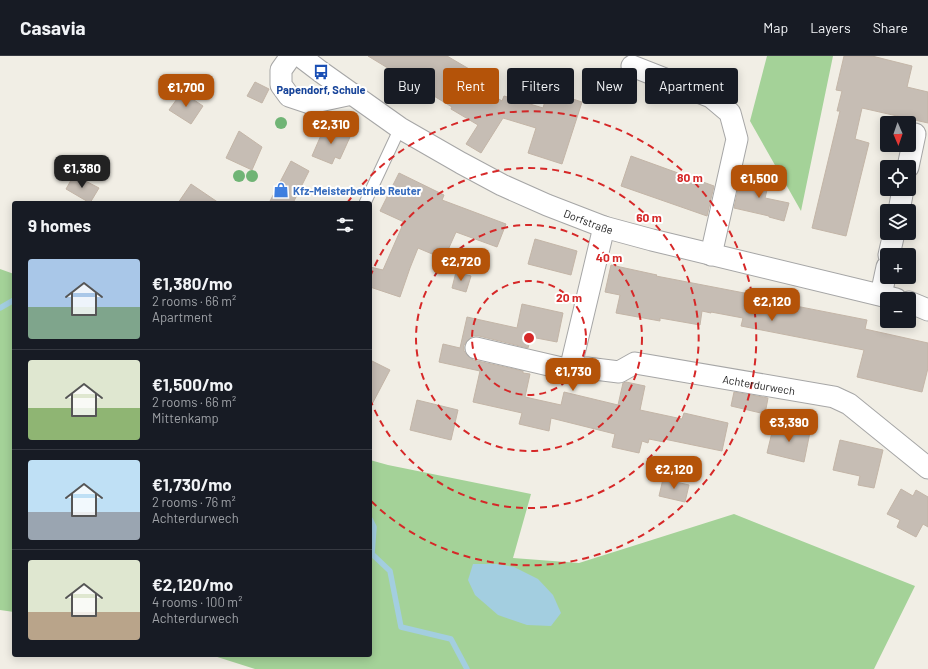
<!DOCTYPE html>
<meta charset="utf-8">
<style>
body{margin:0;font-family:Barlow,sans-serif;background:#242831;color:#f1f3f6;height:100vh;display:flex;flex-direction:column;font-size:15px;white-space:nowrap}
*{box-sizing:border-box;margin:0}
p{font-size:13px;color:#9ea1a6}
.icon{flex:none;width:22px;height:22px;fill:none;stroke:currentColor;stroke-width:2;stroke-linecap:round;stroke-linejoin:round}
.map{position:relative;flex:1;overflow:hidden}
.details{position:absolute;left:12px;top:145px;width:360px;height:456px;display:flex;flex-direction:column;background:#171b24;border-radius:4px;box-shadow:0 2px 10px #0003}
.details>*{flex:none}
.hud{position:absolute;left:384px;top:12px;width:380px;height:36px;display:flex;gap:8px}
.needle{width:26px;rotate:178deg}
.fabs{position:absolute;left:880px;top:60px;display:grid;gap:8px}
.fabs a{display:grid;place-items:center;width:36px;height:36px;border-radius:4px;background:#171b24;box-shadow:0 2px 10px #0003;font-size:20px}
.price{position:absolute;translate:-50% -34px;padding:0 9px;border-radius:8px;background:#b45309;color:#fff;font-size:13px;line-height:26px;filter:drop-shadow(0 1px 2px #0008)}
.price::after{content:'';position:absolute;left:50%;top:24px;width:12px;height:9px;margin-left:-6px;background:inherit;clip-path:polygon(0 0,100% 0,50% 100%)}
.price.active{background:#222;color:#fff}
ul{padding:0;list-style:none}
li{display:flex;align-items:center;gap:12px;height:100px;padding:0 16px}
li+li{border-top:1px solid #363941}
li span{display:grid;place-items:center;flex:none;width:112px;height:80px;border-radius:4px;color:#555}
li>.icon{margin-inline-start:auto}
span .icon{width:48px;height:48px;fill:#fffc;stroke-width:1}
li b{font-size:17px}
h2{display:flex;justify-content:space-between;align-items:center;height:48px;padding:0 16px;font-size:17px}
.chip{padding:0 14px;border-radius:4px;background:#171b24;box-shadow:0 2px 10px #0003;font-size:14px;line-height:36px}
.chip.active{background:#b45309;color:#fff}
header{display:flex;align-items:center;gap:24px;box-sizing:border-box;height:56px;padding:0 20px;background:#171b24;border-bottom:1px solid #363941}
header strong{font-size:19px}
nav{display:flex;gap:22px;margin-inline-start:auto;font-size:14px}
.map>svg:first-child{display:block}
.forest{fill:#a4d298}
.water{fill:#a3cee0}
.lines{fill:none;stroke-linecap:round;stroke-linejoin:round}
.stream{stroke:#a3cee0;stroke-width:5.5}
.building{fill:#c6bdb4;stroke:#c3b5a7}
.lane-casing{stroke:#a6a6a6;stroke-width:13}
.street-casing{stroke:#a6a6a6;stroke-width:23}
.lane{stroke:#fff;stroke-width:11}
.street{stroke:#fff;stroke-width:21}
.tree{fill:#70b475}
.ring{fill:none;stroke:#d62828;stroke-width:2;stroke-dasharray:7 5}
.labels{text-anchor:middle;dominant-baseline:central;stroke-width:4;stroke-linejoin:round;paint-order:stroke}
.transit-label{font-size:11px;font-weight:bold;fill:#164399;stroke:#fff}
.shop-label{font-size:11px;font-weight:bold;fill:#366cbe;stroke:#fff;text-anchor:start}
.street-label{font-size:11px;fill:#1f1f1f;stroke:#fff}
.centre{fill:#d62828;stroke:#fff;stroke-width:2}
.ring-label{font-size:12px;text-anchor:middle;font-weight:bold;fill:#d62828;stroke:#fff;stroke-width:4;stroke-linejoin:round;paint-order:stroke}
</style>
<header>
<strong>Casavia</strong>
<nav><a>Map</a><a>Layers</a><a>Share</a></nav>
</header>
<div class="map">
<svg width="928" height="613" viewBox="0 0 928 613">
<rect width="100%" height="100%" fill="#f1eee5"/>
<path class="forest" d="M767,0H833L801,155L750,65Z
M0,213L14,218V556L0,554Z
M370,404L388,409L531,438L513,502L579,507L734,458L915,530L874,613H255L211,599H370Z"/>
<path class="water" d="M473,508H497L514,511L538,523L553,539L561,557L551,570L527,569L498,559L475,539L468,524Z"/>
<g class="lines">
<path class="stream" d="M0,252L14,244
M370,463L374,471L372,498L390,515L401,571L451,583L467,613"/>
</g>
<path class="building" d="M368,0H447L476,17L470,25L502,45L504,40L543,52L548,35L582,46L562,108L528,97L536,72L503,62L481,97L466,88L478,69L451,53L452,51Z
M844,0H872L912,10L907,31L928,36V67L862,52L855,83L869,87L846,180L812,172L840,55H837L842,35L836,34Z
M255,26L269,33L262,47L247,40Z
M182,36L203,50L191,68L169,54Z
M325,70L350,81L340,103L335,101L332,108L312,100Z
M239,75L262,91L252,114L226,102Z
M631,100L714,130L707,160L621,130Z
M291,105L309,115L293,147H269Z
M399,117L444,139L442,144L506,168L497,191L456,176L444,203L418,192L410,212L400,241L370,231V211L383,214L404,166L380,155Z
M74,119L99,132L90,147L66,133Z
M741,119L769,126L765,142L789,147L784,165L769,161V160L734,152Z
M191,128L219,147H178Z
M535,183L577,195L571,219L528,208Z
M611,209L657,219L656,220L760,240V243L867,264L865,273L928,287V312L922,336L857,321L864,294L741,270L743,262L711,256V257L702,255L700,269L660,262V265L616,257L620,239L605,236Z
M456,216L471,220L466,236L452,232Z
M522,248L563,257L557,286L531,281L528,292L479,280H473L468,284L464,289V295L468,300L473,304L523,315V317L530,318L525,341L561,349L564,336L618,349L623,327L626,326L645,330L640,354L682,363L684,357L728,367L722,395L664,383V386L649,383L648,387L642,385L639,397L612,391L615,378L551,362L549,375L519,368L522,357L473,346L480,315L439,306L443,288L460,292L467,261L517,272Z
M370,304L390,314L370,352Z
M734,336L768,342L765,358L731,350Z
M417,344L458,354L451,384L410,374Z
M774,368L810,376L804,406L767,397Z
M840,384L883,394L874,432L858,429L860,420L833,414Z
M663,423L689,429L685,446L659,440Z
M901,433L913,440L916,434L928,441V471L923,468L916,481L897,471L900,464L887,458Z"/>
<g class="lines">
<defs>
<path id="lane" d="M365,147L400,72"/>
<g id="street">
<path d="M291,0L281,14V29L289,40L310,47L352,38"/>
<path id="s1" d="M300,0L321,16L400,72L461,107L502,129L547,149L604,171L652,184L896,243"/>
<path d="M632,10L711,41L730,57L737,83L711,199"/>
<path d="M908,111L915,78"/>
<path d="M899,155L903,133"/>
<path d="M889,199L894,177"/>
<path d="M881,239L887,211"/>
<path d="M909,246L928,254"/>
<path id="s2" d="M476,292L570,314L587,312L619,316L635,307L834,341L849,348L928,412"/>
<path d="M570,314L604,171"/>
</g>
</defs>
<use href="#lane" class="lane-casing"/>
<use href="#street" class="street-casing"/>
<use href="#lane" class="lane"/>
<use href="#street" class="street"/>
</g>
<g class="tree">
<circle cx="325" cy="65" r="6"/>
<circle cx="281" cy="67" r="6"/>
<circle cx="239" cy="120" r="6"/>
<circle cx="252" cy="120" r="6"/>
</g>
<g class="ring">
<circle cx="529" cy="282" r="57"/>
<circle cx="529" cy="282" r="113"/>
<path d="M370 221A170 170 0 1 1 370 343"/>
<path d="M347 147A227 227 0 1 1 371 445"/>
</g>
<defs>
<symbol id="bus-bare" viewBox="-9 -9 18 18"><path d="M-5-6H5V4H4V6H2V4H-2V6H-4V4H-5ZM-3.5-4V0h7V-4ZM-3.5 1.2v1.5H-2V1.2ZM2 1.2v1.5H3.5V1.2Z" fill="#1a4fb4" stroke="#fff" stroke-width="2.5" paint-order="stroke"/></symbol>
<symbol id="shop-bare" viewBox="-9 -9 18 18"><path d="M-5-2.5h2.3a2.7 3.5 0 0 1 5.4 0H5L5.5 6h-11ZM-1.5-2.5h3a1.5 2.3 0 0 0-3 0Z" fill="#3f7fe0" stroke="#fff" stroke-width="2.5" paint-order="stroke"/></symbol>
</defs>
<g fill-rule="evenodd">
<use href="#bus-bare" x="310" y="5" width="22" height="22"/>
<use href="#shop-bare" x="270" y="123" width="22" height="22"/>
</g>
<g class="labels">
<g class="transit-label">
<text x="321" y="33">Papendorf, Schule</text>
</g>
<g class="shop-label">
<text x="293" y="134">Kfz-Meisterbetrieb Reuter</text>
</g>
<g class="street-label">
<text stroke="none"><textPath href="#s1" startOffset="334">Dorfstraße</textPath></text>
<text stroke="none"><textPath href="#s2" startOffset="290">Achterdurwech</textPath></text>
</g>
</g>
<circle cx="529" cy="282" r="6" class="centre"/>
<g class="ring-label">
<text x="690" y="126">80 m</text>
<text x="649" y="166">60 m</text>
<text x="609" y="206">40 m</text>
<text x="569" y="246">20 m</text>
</g>
</svg>
<div class="fabs">
<a><svg class="needle" viewBox="-14 -14 28 28"><path d="M0-13l5 13h-10z" fill="#e53935"/><path d="M0 13l5-13h-10z" fill="#9ea1a6"/></svg></a>
<a><svg class="icon" aria-label="locate" viewBox="0 0 24 24"><circle cx="12" cy="12" r="6"/><path d="M12 2v4M12 18v4M2 12h4M18 12h4"/></svg></a>
<a><svg class="icon" aria-label="layers" viewBox="0 0 24 24"><path d="M12 4l9 5-9 5-9-5zM3 14l9 5 9-5"/></svg></a>
<a>+</a>
<a>−</a>
</div>
<b class="price" style="left:186px;top:52px">€1,700</b>
<b class="price" style="left:331px;top:89px">€2,310</b>
<b class="price active" style="left:82px;top:133px">€1,380</b>
<b class="price" style="left:759px;top:143px">€1,500</b>
<b class="price" style="left:461px;top:226px">€2,720</b>
<b class="price" style="left:772px;top:266px">€2,120</b>
<b class="price" style="left:573px;top:336px">€1,730</b>
<b class="price" style="left:789px;top:387px">€3,390</b>
<b class="price" style="left:674px;top:434px">€2,120</b>
<div class="hud">
<a class="chip">Buy</a>
<a class="chip active">Rent</a>
<a class="chip">Filters</a>
<a class="chip">New</a>
<a class="chip">Apartment</a>
</div>
<section class="details">
<h2>9 homes<svg class="icon" aria-label="filters" viewBox="0 0 24 24"><path d="M4 7h16M4 17h16"/><circle cx="9" cy="7" r="2"/><circle cx="15" cy="17" r="2"/></svg></h2>
<ul>
<li><span style="background:linear-gradient(#a9c7e8 60%,#7fa58c 0)"><svg class="icon" aria-label="home" viewBox="0 0 24 24"><path d="M3 11l9-7 9 7M6 9v11h12V9"/></svg></span><div><b>€1,380/mo</b><p>2 rooms · 66 m²</p><p>Apartment</p></div></li>
<li><span style="background:linear-gradient(#dfe7d0 60%,#8fb573 0)"><svg class="icon" aria-label="home" viewBox="0 0 24 24"><path d="M3 11l9-7 9 7M6 9v11h12V9"/></svg></span><div><b>€1,500/mo</b><p>2 rooms · 66 m²</p><p>Mittenkamp</p></div></li>
<li><span style="background:linear-gradient(#bfe0f5 65%,#9aa5b1 0)"><svg class="icon" aria-label="home" viewBox="0 0 24 24"><path d="M3 11l9-7 9 7M6 9v11h12V9"/></svg></span><div><b>€1,730/mo</b><p>2 rooms · 76 m²</p><p>Achterdurwech</p></div></li>
<li><span style="background:linear-gradient(#dfe7d0 65%,#b9a48a 0)"><svg class="icon" aria-label="home" viewBox="0 0 24 24"><path d="M3 11l9-7 9 7M6 9v11h12V9"/></svg></span><div><b>€2,120/mo</b><p>4 rooms · 100 m²</p><p>Achterdurwech</p></div></li>
</ul>
</section>
</div>
